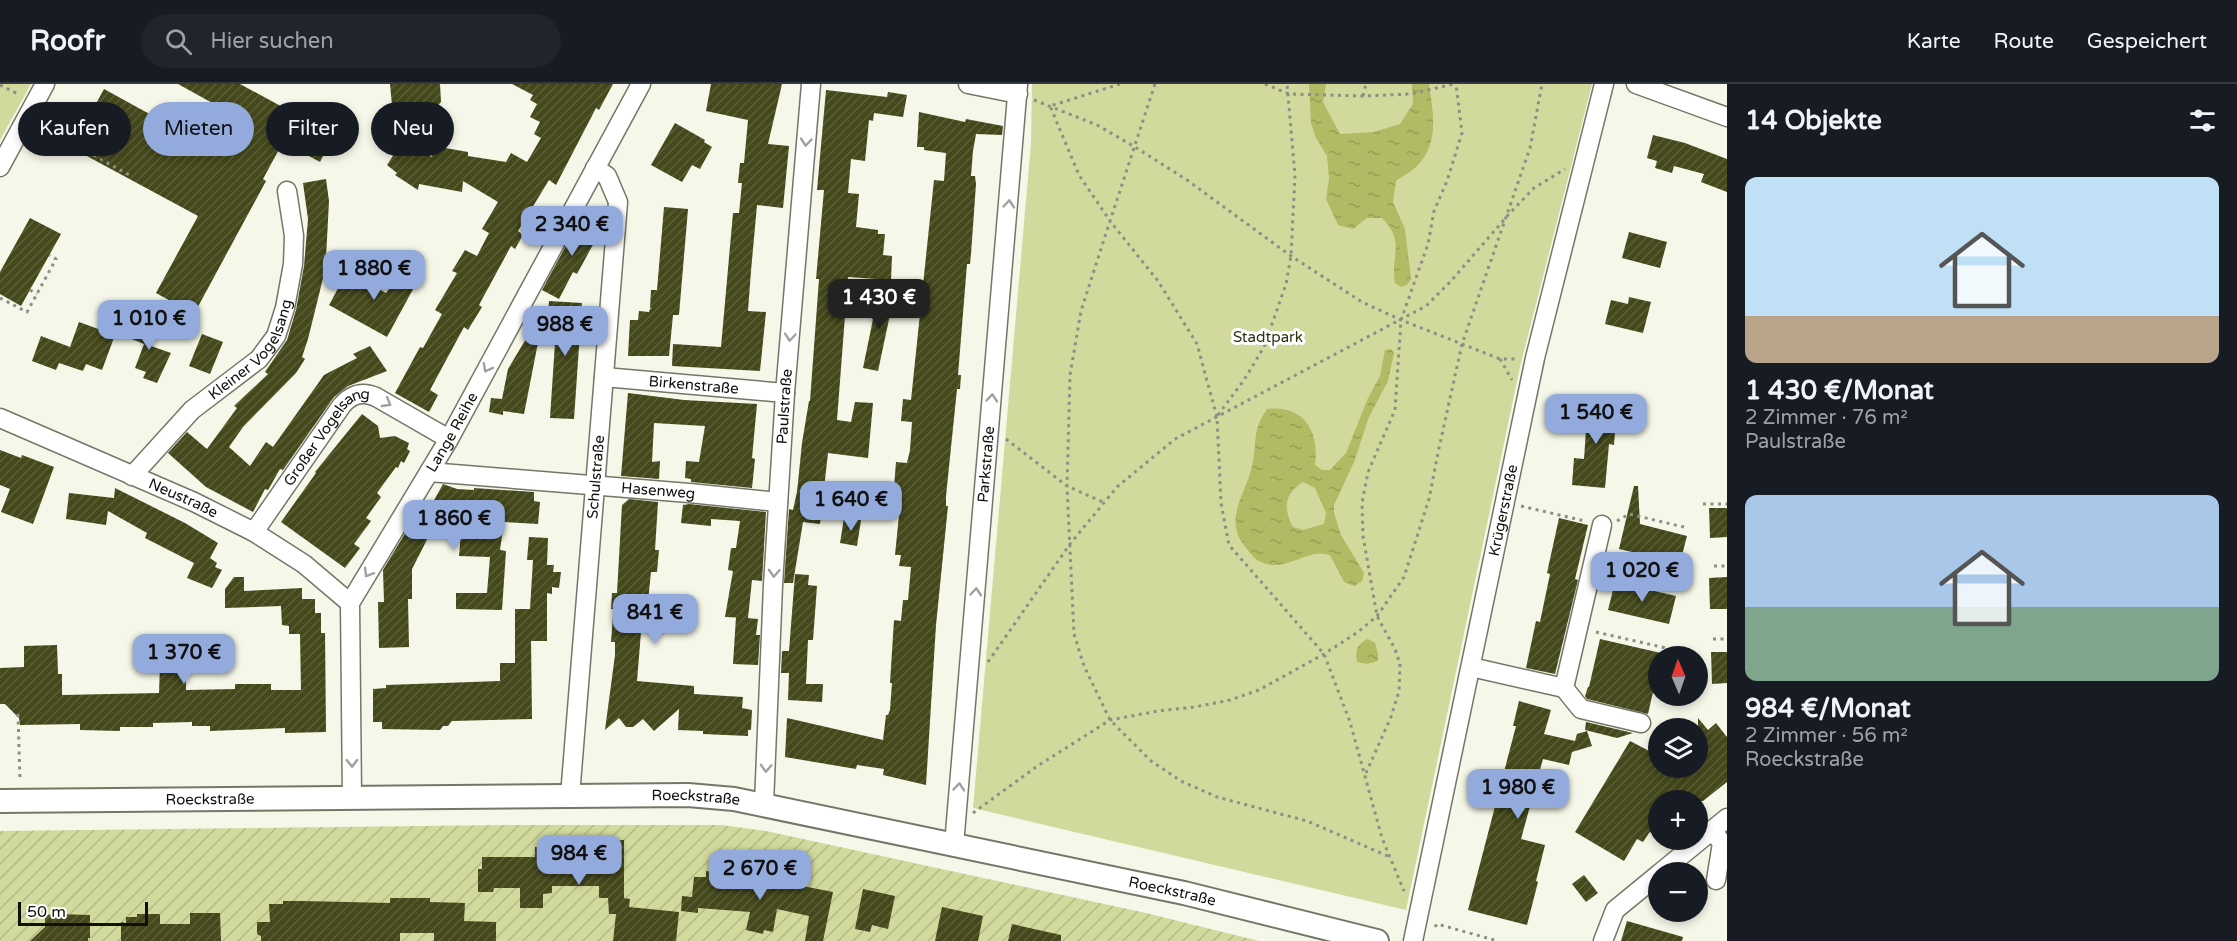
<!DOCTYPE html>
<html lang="de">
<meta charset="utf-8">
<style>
body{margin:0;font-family:"Varela Round",sans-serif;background:#20242c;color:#f1f3f6;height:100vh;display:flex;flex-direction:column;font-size:22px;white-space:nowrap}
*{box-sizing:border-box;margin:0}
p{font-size:20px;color:#9ea1a6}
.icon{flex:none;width:33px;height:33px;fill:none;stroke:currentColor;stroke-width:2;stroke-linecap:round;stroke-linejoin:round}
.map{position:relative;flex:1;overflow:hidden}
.side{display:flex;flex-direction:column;background:#171b24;width:510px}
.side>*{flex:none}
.banner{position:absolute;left:18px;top:18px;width:570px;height:54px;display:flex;gap:12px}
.needle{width:39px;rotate:358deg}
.buttons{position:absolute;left:1648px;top:562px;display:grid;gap:12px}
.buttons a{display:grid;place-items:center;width:60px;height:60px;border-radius:50%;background:#171b24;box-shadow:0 3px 9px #0003;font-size:30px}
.scale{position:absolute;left:18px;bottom:15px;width:130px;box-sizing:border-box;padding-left:6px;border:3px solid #11110c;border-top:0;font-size:16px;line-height:21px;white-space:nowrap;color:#11110c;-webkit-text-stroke:4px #fff;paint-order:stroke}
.price{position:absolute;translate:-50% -51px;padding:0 14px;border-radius:12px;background:#93aadd;color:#111;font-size:20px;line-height:39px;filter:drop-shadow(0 2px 3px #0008)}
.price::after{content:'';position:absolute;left:50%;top:36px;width:18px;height:14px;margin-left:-9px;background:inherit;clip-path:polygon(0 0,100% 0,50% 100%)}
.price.selected{background:#222;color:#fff}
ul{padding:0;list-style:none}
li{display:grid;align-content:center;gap:12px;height:318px;padding:0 18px}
li span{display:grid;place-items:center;height:186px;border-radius:12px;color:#555}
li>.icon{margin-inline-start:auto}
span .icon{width:108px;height:108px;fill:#fffc;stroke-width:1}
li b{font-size:26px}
h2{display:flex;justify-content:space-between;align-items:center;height:72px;padding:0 18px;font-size:26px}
.tag{padding:0 21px;border-radius:27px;background:#171b24;box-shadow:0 3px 9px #0003;font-size:21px;line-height:54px}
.tag.selected{background:#93aadd;color:#111}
header{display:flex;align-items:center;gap:36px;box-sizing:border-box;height:84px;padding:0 30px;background:#171b24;border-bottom:2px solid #363941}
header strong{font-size:28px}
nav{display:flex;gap:33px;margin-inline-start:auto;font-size:21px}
.search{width:420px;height:54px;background:#20242c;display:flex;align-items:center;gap:15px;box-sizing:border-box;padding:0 21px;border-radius:33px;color:#9ea1a6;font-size:22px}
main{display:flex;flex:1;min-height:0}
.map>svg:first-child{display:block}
.green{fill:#d2d99d}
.garden{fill:url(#garden-furrows)}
.water{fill:url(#water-ripples);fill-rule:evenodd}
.building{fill:url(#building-hatch)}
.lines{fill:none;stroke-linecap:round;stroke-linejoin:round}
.minor-casing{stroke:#747668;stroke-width:21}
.major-casing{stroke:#747668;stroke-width:26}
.path{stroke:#8d8e84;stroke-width:3;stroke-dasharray:3 4.5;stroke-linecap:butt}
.minor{stroke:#fff;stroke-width:18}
.major{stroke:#fff;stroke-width:22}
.oneway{stroke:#a0a09e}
.labels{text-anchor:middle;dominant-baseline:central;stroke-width:6;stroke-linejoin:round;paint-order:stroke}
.park-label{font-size:15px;fill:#30330d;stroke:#fff}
.street-label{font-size:15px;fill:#11110c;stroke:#fff}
</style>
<header>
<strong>Roofr</strong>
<div class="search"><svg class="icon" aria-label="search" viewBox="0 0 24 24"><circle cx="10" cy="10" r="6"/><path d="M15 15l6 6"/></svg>Hier suchen</div>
<nav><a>Karte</a><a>Route</a><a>Gespeichert</a></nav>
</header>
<main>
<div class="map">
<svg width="1727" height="857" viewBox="0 0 1727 857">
<defs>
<pattern id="garden-furrows" width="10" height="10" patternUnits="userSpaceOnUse" patternTransform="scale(1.5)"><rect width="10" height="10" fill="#d2d99d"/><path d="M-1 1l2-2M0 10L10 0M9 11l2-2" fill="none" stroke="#b3b986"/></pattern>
<pattern id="water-ripples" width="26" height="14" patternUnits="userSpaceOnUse" patternTransform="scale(1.5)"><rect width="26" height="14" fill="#b2ba63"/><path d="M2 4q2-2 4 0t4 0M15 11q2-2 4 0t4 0" fill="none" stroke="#989f55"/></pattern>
<pattern id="building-hatch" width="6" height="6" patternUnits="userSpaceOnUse" patternTransform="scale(1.5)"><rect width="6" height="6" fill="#44481a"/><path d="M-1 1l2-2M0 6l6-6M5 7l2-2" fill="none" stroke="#5b5e39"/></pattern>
</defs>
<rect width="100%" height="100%" fill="#f5f7e8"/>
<path class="green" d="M0,0H31L0,56Z
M1032,0H1592L1520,283L1406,826L973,724L1031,59Z"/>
<path class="garden" d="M504,741H722L766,747L1146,829L1259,857H0V747Z"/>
<path class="water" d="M1309,0H1326L1323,18L1340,50L1374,48L1400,40L1413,20L1412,0H1429C1433,29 1440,60 1416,83C1411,88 1402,92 1396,97L1393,118L1405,145L1411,195L1407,201L1401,203L1395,199C1390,172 1406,158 1382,134H1367L1353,145L1338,141L1326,115L1329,95L1327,72L1315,52L1311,39Z
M1391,265L1394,269L1388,297L1369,333L1354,378L1334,421V429L1341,451L1364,489L1362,497L1354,502L1344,498L1330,471C1324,470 1317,469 1311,471C1292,476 1279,487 1259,477C1254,475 1250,468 1246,464C1222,436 1246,410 1252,382C1258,358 1251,348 1267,325C1303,320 1320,347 1315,381L1322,386H1330L1346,369L1368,314L1380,292L1385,266ZM1303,398L1315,404L1326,429L1324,440L1303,446L1293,443C1283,424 1284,410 1303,398Z
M1368,555L1375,559L1378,570V577L1367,580L1357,578C1355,568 1357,559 1368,555Z"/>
<path class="building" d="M178,0H240L334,51L320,78L283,58L263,95L266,97L194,230L156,209L198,132L72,64L104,5L206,61L225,26Z
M390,0H440L441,18L437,23L428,24V33L406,35V31L393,32Z
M512,0H613L599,26L596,24L556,101L549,96L518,147L523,151L515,165L511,162L479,221L482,223L468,246L464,243L430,306L438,311L429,328L395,309L420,263L423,264L442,230L435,226L457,189L452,187L465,166L477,172L489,149L482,145L498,118L463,97L462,108L419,100L418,106L395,91L397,89L387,81L404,55L432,73L434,62L468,68V72L506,78L511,69L527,78L541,54L534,50L540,38L530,33L537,20L530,16L533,11Z
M711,0H782L768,60L789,62L783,124L757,121L751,187L748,227L766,228L760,287L672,282L673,260L721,263L733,129H739L742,99H738L740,79H744L748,36L706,27Z
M826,6L887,13L888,8L907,11L903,33L874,29L873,37L869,36L865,77L851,75L848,109L859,110L856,143L878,146V150H885L883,171L892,172L891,196L848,193L837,336L851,338L855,318L873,319L868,374L828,369L820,440L803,438L793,499H784L789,425L793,426L797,408L802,359L809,317H810L819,195H816L824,106H817Z
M919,28L965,38L966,35L1003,42L1002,51L976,50L973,67L971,92H975L976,100L971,170L970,180H967L958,291H961L960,305H957L946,412V422H948L936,541L926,701L883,691L884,685L857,681L856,685L785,673L787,634L883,656L886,631H888L890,626L892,599H890L894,536L901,537L903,516H908L911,483L899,482L901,471H895L899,431H895L898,403H894L896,378L907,379L910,366L912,338L901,337L903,315L911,316L934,96L944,97L946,69L924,66V63H917Z
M675,39L705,56L704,58L712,63L700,85L692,81L682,98L651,81Z
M1653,51L1685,59L1727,75V108L1701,98L1704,90L1674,82L1672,89L1655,84L1657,77L1647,74Z
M326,95L329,117L326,174H328L308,255L302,273L305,275L296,289L243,343L229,363L250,382L266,358L273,363L324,291L357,274L353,270L370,262L387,287L348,302L334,313L283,386L280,385L268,406L265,405L253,428L206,403L168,369L187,348L207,365L237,324L234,322L268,290L265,288L287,256L296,226L304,182L308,135L303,99Z
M664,123L688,125L679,231H673L669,272H628L630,236H638L639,227L649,228L650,225H652L650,224L651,206H657Z
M582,132L598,141L592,153L595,157L577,190L573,188L559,215L542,206Z
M30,134L61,150L21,222L0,210V188Z
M1629,148L1667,158L1660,184L1622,174Z
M403,186L418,196L387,253L329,221L347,188L386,209Z
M879,206L895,207L878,287L863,284Z
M1629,213L1651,218L1643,249L1605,240L1611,216L1628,220Z
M549,217L582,219L574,335L550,334L556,244L547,243Z
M542,228H544L524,330L503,327V331L489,328L491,314L502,315L508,285Z
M134,235L157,243L151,262L171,269L157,299L143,294L146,288L135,284L144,260L127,253Z
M79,238L115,251L102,286L86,280L83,287L59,279L56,286L32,277L41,252L70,263Z
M202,250L223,258L210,290L189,282Z
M628,309L684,316L757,320L752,374L755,375L752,404L691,398V395L685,394L686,377L699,378L705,342L654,339L652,378L660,377L659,395L621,392Z
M1588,317L1617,319L1614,361L1609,360L1605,404L1572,401L1574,374L1584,375Z
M362,330L378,342L380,354L395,352L409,359L407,365L410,367L404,379L401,377L398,384L396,383L377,409L381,413L366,434L371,437L354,460L360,464L345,484L281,438L316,389L315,388Z
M0,366L21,374L22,371L54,383L33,440L1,428L10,405L0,401Z
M443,400L457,405L474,406V404L534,408V417L540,418L538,440L504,438L500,466L506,467L502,526L456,525V509H487L490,473L459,472L461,449L437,436L412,485V515H408L409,563L379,564L378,518H384L383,486L413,436L421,440Z
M1634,402H1638L1640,440L1687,452L1680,479L1619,465Z
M115,404L185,439L218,459L210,474L217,479L215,483L222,486L212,504L187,494L194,479L145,454L147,449L108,427L106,441L66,435L69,409L114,414Z
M629,415L658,418L655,466H659L657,488H651L646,537L642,536L637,597L694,602V610L743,613L742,624L752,626L751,646H748V652L703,650V647L678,646L679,625L654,647L643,635L633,643H626L619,634L605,646L615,571V558H611L613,532V525H611L612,509H617L622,421Z
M689,420L766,428L762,497L752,496L748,534L725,533L733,487L728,486L731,464H736L740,437L711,435V442L681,439L683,421Z
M1709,424H1727V453L1710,454Z
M844,434L861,436L857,462L840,459Z
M1559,434L1588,441L1575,495L1578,496L1555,590L1526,584L1536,537L1540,538L1550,490L1547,489Z
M529,453L548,454L547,481H554L553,488H561L559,504L552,503V510L547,509V557H531L532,635L452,637L448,642H443L440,646L382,645V638H373V605L386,604V601L500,597V579H515V525H530L533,476H527Z
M795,490L809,491L808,501L817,502L813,556H808L806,600H823L822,618L788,616L789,589H781L782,567H789Z
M234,493H244V507L302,504V515H315V529H321V549H325L326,648L285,649V644L210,647V642H192V638L153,639V643H120V647L80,646V640L20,641L19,634L5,620H0V584L24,583V562L57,561L58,590H62V611L159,609L160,581H186V606L235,605V600H271V606H301L300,550H289V542L282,541L281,522L225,524V505Z
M1727,493V525H1710L1709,494Z
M1615,498L1676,512L1669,540L1608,526Z
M736,533L758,535L756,551H760L758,581L733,580Z
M1600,555L1661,569L1659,573V610L1653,608L1648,630L1587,615L1585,612L1588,603H1589Z
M1711,568H1727V599L1712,600Z
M1519,617L1551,626L1544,650L1575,657L1577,650L1587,647L1592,662L1572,668L1569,681L1543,675L1521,755L1545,761L1536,797L1538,798L1527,841L1468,826L1516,642H1513Z
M1698,634L1708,646L1716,639L1727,653V698L1703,717H1659V741L1649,749L1643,758L1637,755L1624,777L1575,748L1630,657L1659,672V684H1698Z
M1586,638L1633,649L1617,654L1585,646Z
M608,756H624V814L630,815L629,823L679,828L676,857H613L616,830H609L608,814H599V802H552V809L543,810V824H520V804H494L493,808H478V785H482V773H535V763L608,765Z
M706,787L742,790L833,808L823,857H805L809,832L777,825L773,848L764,846L763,850L746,846L750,828L698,824V829L681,827L682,812L692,813L694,793H706Z
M1584,791L1598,809L1586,818L1572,800Z
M863,805L895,812L888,845L872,841L870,848L855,845Z
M390,814H430V818L465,819L464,837L496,838V857H434V849H400V857H261V852L257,850V838H270L269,820H283V817H302L390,819Z
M942,823L983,832L978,857H935Z
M190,829H220L221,857H121V838L126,839V833H137V830H160V840H190Z
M57,830L90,831V854H88V857H30L45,843V831Z
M1627,837L1683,853L1682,857H1621Z
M1012,840L1061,851V857H1008Z"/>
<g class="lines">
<defs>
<g id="minor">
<path d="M968,0L1018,10"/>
<path d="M1636,0L1727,33"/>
<path d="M0,83L45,0"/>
<path id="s1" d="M604,293L785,309"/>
<path id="s2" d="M0,334L194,418L254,448L304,480L350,519"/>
<path id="s3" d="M429,388L689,409L778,418"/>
<path id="s4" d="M132,392L192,326L259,275L276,252L285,224L293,180L294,152L287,107"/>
<path id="s5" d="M254,448L342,321C352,310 362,307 376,313L449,355"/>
<path d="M1471,583L1564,604L1581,625L1641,639"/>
<path d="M1564,604L1602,441"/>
<path id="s6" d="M570,712L618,118L607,92L595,84"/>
<path id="s7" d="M352,714L350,519L449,355L641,0"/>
<path id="s8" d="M764,720L773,501L785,309L811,0"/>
<path d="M1712,746L1722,759L1716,796"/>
<path id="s9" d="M954,761L1018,0"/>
<path d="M1660,789L1727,734"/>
<path id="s10" d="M1413,857L1535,274L1604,0"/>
<path d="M1603,857L1615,826L1659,790"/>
</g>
<g id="major">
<path id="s11" d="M0,717L688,711L734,715L1184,809L1377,857"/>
</g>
</defs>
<use href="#minor" class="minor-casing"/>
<use href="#major" class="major-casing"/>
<path class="path" d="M1120,0L1050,22L1079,91L1110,137L1081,227L1070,291L1067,402L1074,550L1084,582L1110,636L1151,677L1181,697L1217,713L1307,737L1390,773
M1155,0L1110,137L1158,197L1197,260L1217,333L1221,419L1229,461L1324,570L1350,638L1382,754L1404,807
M1265,0L1289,10L1363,12L1410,10L1454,0
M0,1L20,11
M1363,12L1366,0
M1034,16L1097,41L1135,63L1187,96L1291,172L1362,218L1401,236L1500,275H1518
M41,42L131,92
M30,206L37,210
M0,214L27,228L56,175L49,171
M1500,275L1512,296
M1218,331L1244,296L1264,263L1286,200L1291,172L1295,91L1287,0
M1006,355L1067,402L1105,419
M1703,420H1727
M1521,422L1585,437
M1617,437L1629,430L1688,444
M1714,482H1727
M1609,489L1674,504
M1596,548L1666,564
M1713,555H1727
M988,578L1070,460L1117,403L1175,355L1426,222L1451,197L1509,130L1534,104L1565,85
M18,630L20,697
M1366,689L1391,633L1399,607L1400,580L1395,565L1377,532L1363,452L1362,419L1368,388L1395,326L1401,236L1428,160L1434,127L1447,97L1462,49L1456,0
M973,729L1036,683L1110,636L1158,627L1195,623L1230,616L1259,606L1324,570L1358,548L1377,532L1404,493L1429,415L1439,364L1462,260L1530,64L1542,0
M1435,843L1437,840L1498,857"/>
<use href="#minor" class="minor"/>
<use href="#major" class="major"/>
</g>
<defs><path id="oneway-chevron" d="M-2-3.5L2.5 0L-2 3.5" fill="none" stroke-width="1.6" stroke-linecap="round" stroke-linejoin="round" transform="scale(1.5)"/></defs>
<g class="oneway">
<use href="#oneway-chevron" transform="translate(806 58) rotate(95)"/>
<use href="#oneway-chevron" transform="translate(1009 120) rotate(-85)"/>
<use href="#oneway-chevron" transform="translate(790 253) rotate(95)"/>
<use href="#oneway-chevron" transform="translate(487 284) rotate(118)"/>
<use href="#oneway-chevron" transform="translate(992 314) rotate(-85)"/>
<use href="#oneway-chevron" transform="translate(387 319) rotate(30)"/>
<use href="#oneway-chevron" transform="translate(368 489) rotate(121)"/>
<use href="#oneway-chevron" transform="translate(774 489) rotate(93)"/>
<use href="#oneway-chevron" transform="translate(976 508) rotate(-85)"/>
<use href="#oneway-chevron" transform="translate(352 679) rotate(89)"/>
<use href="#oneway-chevron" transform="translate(766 684) rotate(92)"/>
<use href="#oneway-chevron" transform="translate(959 703) rotate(-85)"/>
</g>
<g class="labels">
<g class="park-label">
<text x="1268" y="253">Stadtpark</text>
</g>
<g class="street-label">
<text stroke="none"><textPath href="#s4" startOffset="176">Kleiner Vogelsang</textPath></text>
<text stroke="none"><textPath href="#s1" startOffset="90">Birkenstraße</textPath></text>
<text stroke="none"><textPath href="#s8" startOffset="398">Paulstraße</textPath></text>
<text stroke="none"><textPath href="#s7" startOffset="394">Lange Reihe</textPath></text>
<text stroke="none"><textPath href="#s5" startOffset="122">Großer Vogelsang</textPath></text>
<text stroke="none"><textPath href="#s9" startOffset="382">Parkstraße</textPath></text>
<text stroke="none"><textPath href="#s6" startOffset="320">Schulstraße</textPath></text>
<text stroke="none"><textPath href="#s3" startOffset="230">Hasenweg</textPath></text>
<text stroke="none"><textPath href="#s2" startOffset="200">Neustraße</textPath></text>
<text stroke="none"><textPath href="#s10" startOffset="440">Krügerstraße</textPath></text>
<text stroke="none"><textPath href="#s11" startOffset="696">Roeckstraße</textPath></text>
<text stroke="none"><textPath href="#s11" startOffset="210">Roeckstraße</textPath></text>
<text stroke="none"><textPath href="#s11" startOffset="1182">Roeckstraße</textPath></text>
</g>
</g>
</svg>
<div class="buttons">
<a><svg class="needle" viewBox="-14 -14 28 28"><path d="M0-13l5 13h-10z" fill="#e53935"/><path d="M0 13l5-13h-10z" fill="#9ea1a6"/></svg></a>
<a><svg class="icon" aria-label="layers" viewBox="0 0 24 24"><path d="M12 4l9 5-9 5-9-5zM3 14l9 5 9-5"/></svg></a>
<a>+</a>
<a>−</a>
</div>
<div class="scale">50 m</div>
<b class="price" style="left:572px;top:173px">2 340 €</b>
<b class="price" style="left:374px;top:217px">1 880 €</b>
<b class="price selected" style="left:879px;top:246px">1 430 €</b>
<b class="price" style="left:149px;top:267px">1 010 €</b>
<b class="price" style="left:565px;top:273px">988 €</b>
<b class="price" style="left:1596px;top:361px">1 540 €</b>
<b class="price" style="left:851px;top:448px">1 640 €</b>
<b class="price" style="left:454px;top:467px">1 860 €</b>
<b class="price" style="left:1642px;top:519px">1 020 €</b>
<b class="price" style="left:655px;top:561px">841 €</b>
<b class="price" style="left:184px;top:601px">1 370 €</b>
<b class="price" style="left:1518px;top:736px">1 980 €</b>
<b class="price" style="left:579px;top:802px">984 €</b>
<b class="price" style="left:760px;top:817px">2 670 €</b>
<div class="banner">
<a class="tag">Kaufen</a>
<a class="tag selected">Mieten</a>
<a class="tag">Filter</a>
<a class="tag">Neu</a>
</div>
</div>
<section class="side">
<h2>14 Objekte<svg class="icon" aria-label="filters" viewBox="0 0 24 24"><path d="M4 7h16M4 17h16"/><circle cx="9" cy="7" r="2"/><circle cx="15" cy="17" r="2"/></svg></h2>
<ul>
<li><span style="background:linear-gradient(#bfe0f5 75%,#b9a48a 0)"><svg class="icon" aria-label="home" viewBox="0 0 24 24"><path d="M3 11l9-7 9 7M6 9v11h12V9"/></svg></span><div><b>1 430 €/Monat</b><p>2 Zimmer · 76 m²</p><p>Paulstraße</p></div></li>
<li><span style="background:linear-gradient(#a9c7e8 60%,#7fa58c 0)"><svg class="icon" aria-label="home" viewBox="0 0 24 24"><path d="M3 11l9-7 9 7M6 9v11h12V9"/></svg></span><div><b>984 €/Monat</b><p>2 Zimmer · 56 m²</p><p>Roeckstraße</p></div></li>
</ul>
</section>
</main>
